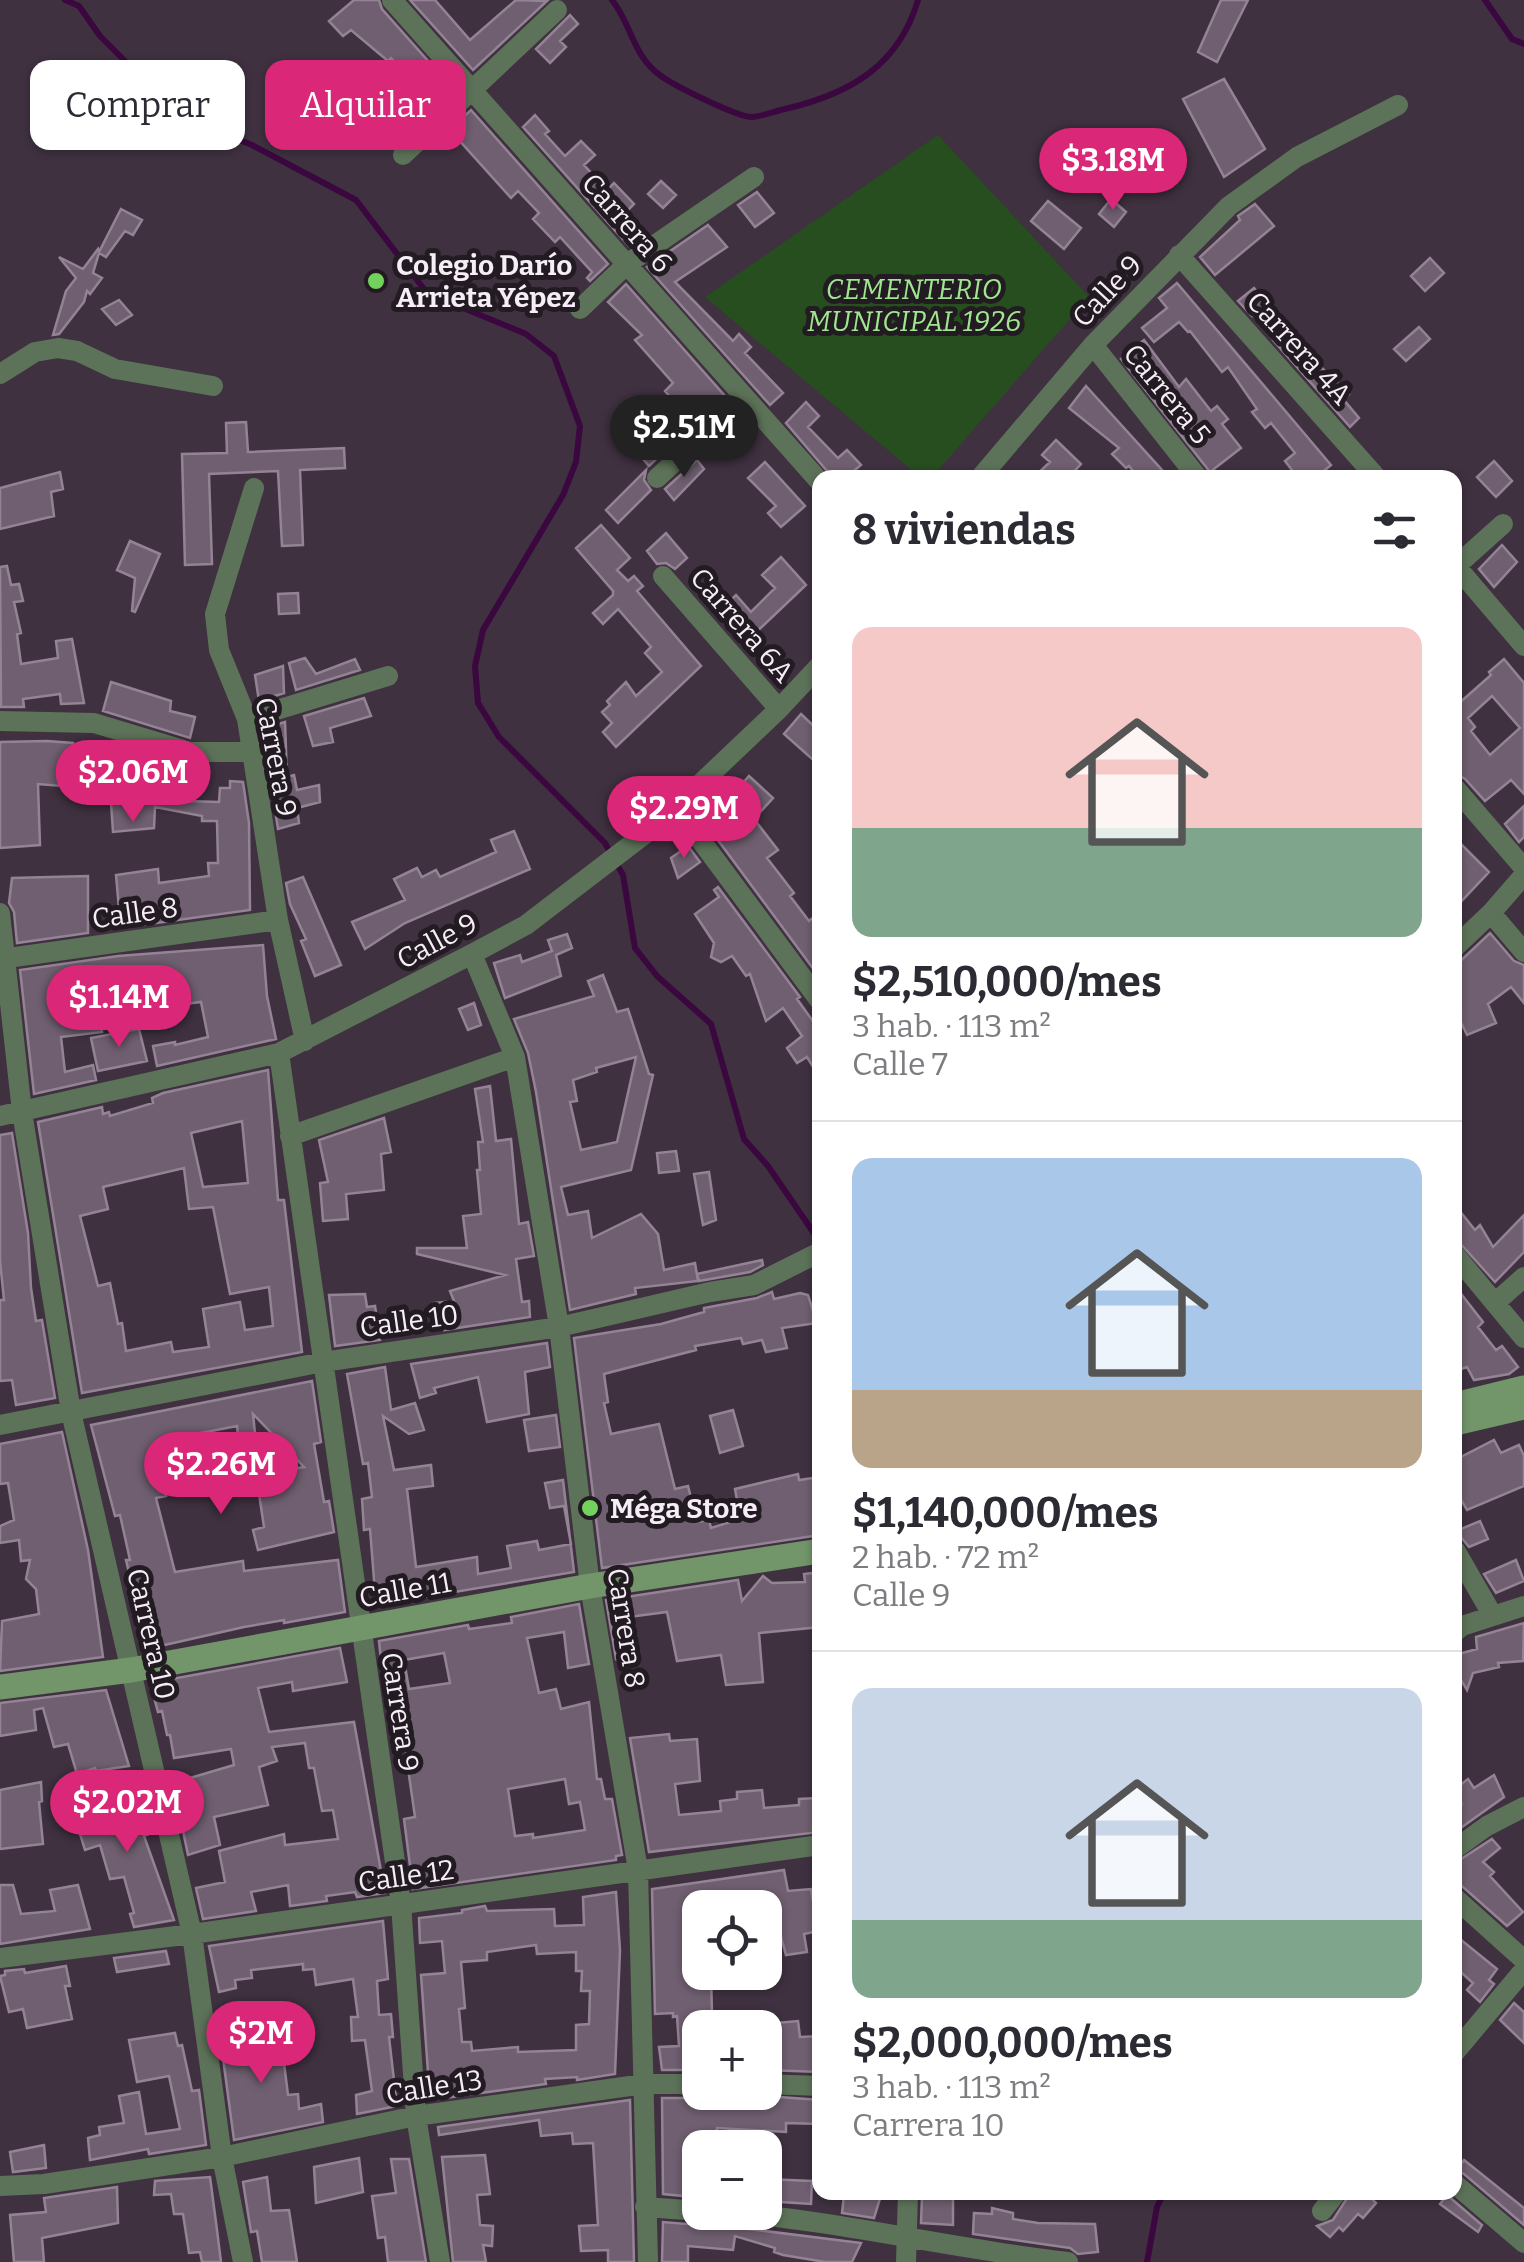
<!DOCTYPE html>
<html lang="es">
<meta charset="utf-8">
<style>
body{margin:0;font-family:Bitter,serif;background:#f7f7f7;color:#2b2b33;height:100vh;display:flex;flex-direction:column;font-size:38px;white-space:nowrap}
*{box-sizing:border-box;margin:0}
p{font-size:32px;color:#7c7c81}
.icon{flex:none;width:55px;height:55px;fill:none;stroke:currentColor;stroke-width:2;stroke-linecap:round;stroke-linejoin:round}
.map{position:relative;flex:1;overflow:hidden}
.details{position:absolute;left:812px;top:470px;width:650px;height:1730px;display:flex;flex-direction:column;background:#fff;border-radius:20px;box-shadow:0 2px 8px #0004}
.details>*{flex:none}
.top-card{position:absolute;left:30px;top:60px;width:632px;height:90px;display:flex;gap:20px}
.tools{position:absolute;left:682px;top:1890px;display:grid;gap:20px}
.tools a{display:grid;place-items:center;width:100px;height:100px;border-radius:20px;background:#fff;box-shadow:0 2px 8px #0004;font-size:50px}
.price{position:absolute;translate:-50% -85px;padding:0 22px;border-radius:35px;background:#db2777;color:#fff;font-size:32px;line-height:65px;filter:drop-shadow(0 2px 5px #0008)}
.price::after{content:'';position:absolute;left:50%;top:60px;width:30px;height:22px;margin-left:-15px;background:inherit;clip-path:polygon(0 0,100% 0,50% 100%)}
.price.on{background:#222;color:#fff}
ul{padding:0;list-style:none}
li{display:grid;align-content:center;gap:20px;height:530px;padding:0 40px}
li+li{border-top:2px solid #e1e1e2}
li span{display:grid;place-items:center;height:310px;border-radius:20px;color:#555}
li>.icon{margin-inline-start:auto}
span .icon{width:180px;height:180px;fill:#fffc;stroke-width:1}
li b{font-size:42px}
h2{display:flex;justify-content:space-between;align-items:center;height:120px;padding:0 40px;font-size:42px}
.tag{padding:0 35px;border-radius:20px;background:#fff;box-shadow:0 2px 8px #0004;font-size:35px;line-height:90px}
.tag.on{background:#db2777;color:#fff}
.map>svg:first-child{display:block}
.green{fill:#274e1e}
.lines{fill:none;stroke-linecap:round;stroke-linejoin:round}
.stream{stroke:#3a073f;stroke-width:6}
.building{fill:#6f5f70;stroke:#948395;stroke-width:2.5;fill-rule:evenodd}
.street{stroke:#5d7359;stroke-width:20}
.secondary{stroke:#72956a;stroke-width:25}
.poi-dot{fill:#73d25d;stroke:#221b22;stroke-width:4}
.labels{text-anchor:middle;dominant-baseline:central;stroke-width:10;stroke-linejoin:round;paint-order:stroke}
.street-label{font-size:28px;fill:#f6edf7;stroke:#221b22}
.poi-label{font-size:28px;font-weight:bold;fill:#f6edf7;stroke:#221b22;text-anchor:start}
.park-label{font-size:28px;font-style:italic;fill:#9fe68f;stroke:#221b22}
</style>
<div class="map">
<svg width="1524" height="2262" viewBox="0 0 1524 2262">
<rect width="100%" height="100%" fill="#3f3140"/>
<path class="green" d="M938,135L1089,297L932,477H920L705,297Z"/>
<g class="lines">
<path class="stream" d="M65,0L79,6L100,36L181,117L252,145L356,200L427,293L526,334L554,356L580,426L576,462L563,495L483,630L475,666L478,703L499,737L605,843L623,875L635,948L657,976L711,1024L744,1139L768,1166L820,1242
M612,0C633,27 632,55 661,76C675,86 737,117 752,117C764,116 778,110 789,108C851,93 899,65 918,0
M1485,0L1512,39L1524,44
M1147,2262L1157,2207L1164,2192"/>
</g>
<path class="building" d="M354,0H379L382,9L453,89L434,107L391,58L388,61L351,30L343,36L329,21Z
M410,0H435L470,40L516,0L547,1L473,70Z
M1221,0H1248L1217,62L1198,52Z
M570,15L578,24L560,41L566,47L550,63L536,49Z
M1224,79L1265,149L1224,177L1183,99Z
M471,110L608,264L590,281L587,278L592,272L560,237L555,242L533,219L539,213L518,191L511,198L457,138L449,146L441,138Z
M535,115L549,131L545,134L565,156L581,141L595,155L584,165L607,190L614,183L634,204L625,213L645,235L629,246L523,127Z
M1152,143L1170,158L1144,189L1126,174Z
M661,181L676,195L663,208L648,194Z
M757,192L774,213L755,227L738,205Z
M1111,199L1126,212L1114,227L1099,214Z
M1048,201L1081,228L1064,249L1031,221Z
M1255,204L1274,226L1215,275L1200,257L1240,220L1238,216Z
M121,209L142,220L133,235L125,231L106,257L99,253L93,273L102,278L90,294L87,291L84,302L59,334L53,335L66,291L76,278L59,257L83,269L98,249L99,252Z
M708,225L727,247L675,282L733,341L739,334L751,347L745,353L783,393L770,405L647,267Z
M1430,258L1444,273L1425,291L1411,276Z
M1177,283L1331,465L1315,478H1298L1285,461L1295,453L1271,423L1265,428L1252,412L1257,409L1228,367L1222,372L1190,331L1188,332L1179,322L1154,342L1142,328L1167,308L1159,298Z
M626,284L725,396L694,424L665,391L673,383L635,340L642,335L608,302Z
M1254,288L1267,304L1252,316L1238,301Z
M119,300L132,315L116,325L102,309Z
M1288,326L1302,341L1298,345L1349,394L1344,400L1359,418L1350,427L1273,340Z
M1419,327L1430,339L1406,361L1394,349Z
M1144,340L1179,387L1186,379L1211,411L1217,406L1228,419L1222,424L1241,448L1210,472L1121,359Z
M1086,386L1162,470L1153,478H1139L1129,466L1126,468L1112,454L1119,448L1069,408Z
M806,402L819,416L808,427L838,458L847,450L861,465L855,470L862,478H833L786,423Z
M246,422L248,452L344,448L345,468L300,470L303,545L282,546L278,471L209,474L212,564L185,565L182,454L227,453L226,423Z
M737,422L745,430L722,452L714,444Z
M669,425L679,438L649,466L638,453Z
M1056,440L1081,464L1068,478H1033L1050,462L1042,455Z
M697,460L704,469L674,500L665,489Z
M1494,461L1512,481L1496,497L1477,477Z
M765,462L805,506L781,527L768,513L776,506L748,478Z
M646,470L644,480L651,490L618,523L606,510Z
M60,472L63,489L51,492L54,516L0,529V488Z
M601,525L630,558L617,570L628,581L634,576L643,586L637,591L701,666L616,747L603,732L612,723L602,712L610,705L607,701L626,682L636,696L662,672L645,653L651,647L618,609L603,624L593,613L613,595V591L576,548Z
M666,533L687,558L675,569L666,563L657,564L647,551Z
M130,541L160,554L135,612L132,611L135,578L117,570Z
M1502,545L1517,562L1494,587L1479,569Z
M781,557L806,585L749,639L721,609L736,595L751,612L775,588L762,575Z
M7,566L11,585L19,584L23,601L14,602L21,633L17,634L21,664L58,658L56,641L72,639L84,703L61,704L60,694L23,699L24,707H1L0,567Z
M298,593L299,613L279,614L278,594Z
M305,658L316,674L355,659L360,670L296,690L289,663Z
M1504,659L1524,683V794L1511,780L1485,801L1465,779L1455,773V702L1457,705L1491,675L1489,672ZM1492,696L1520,728L1490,755L1471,731L1475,727L1468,718Z
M283,666L284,693L259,701L255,675Z
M111,682L171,701L170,711L195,717L190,738L103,711Z
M364,698L371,716L330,728L333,742L313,746L304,716Z
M801,714L820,732V766L784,734Z
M285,722L287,777L294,775L297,790L319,785L320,802L297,808L299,823L278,829L262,729Z
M47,741L73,743V746L128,760L129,757L167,775L168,769L191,774L187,801L219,802L220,788H230V781L243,782L249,823L250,910L142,925L120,920L116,875L158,869L159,883L209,876L208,863H218L217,821H202V816L155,807L154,828L113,832L109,774L86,775V788L38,784L40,845L0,848V742Z
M749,776L773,798L754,819L778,850L767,858L794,893L790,896L809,921L820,912V978L706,824Z
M1524,806V837L1519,842L1505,824Z
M514,831L530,869L405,923L365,949L352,922L405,900L394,879L417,868L422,877L436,870L440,877L496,852L491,840Z
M1455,838L1489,872L1455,908Z
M688,846L700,862L678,878L671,858Z
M88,876V933L17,943L14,912L9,903L12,878Z
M303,877L341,965L315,976L301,941L306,939L290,904L286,883Z
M718,887L800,997L797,999L820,1031V1078L807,1057L797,1063L787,1048L802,1036L783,1008L766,1021L750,974L746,976L732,956L721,962L711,957L714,943L695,914L719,897L714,890Z
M1490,933L1514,961L1524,965V1003L1511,987L1488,1004L1496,1023L1467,1035L1457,1014L1461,1012L1455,998V966Z
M567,934L572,948L556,955L561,976L505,998L494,963L520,955L522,962L552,951L548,940Z
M263,945L267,996L276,1039L157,1066L153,1046L175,1042V1045L208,1037L201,1002L153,1008L152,992L103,996V1002L97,1003L102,1032L61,1037L65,1072L93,1065L96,1080L34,1094L20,970L118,956Z
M603,975L617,1012L628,1009L649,1074L653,1075L631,1170L561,1187L568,1215L588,1211L592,1238L641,1214L658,1234L664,1270L695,1263L698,1281L635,1288L636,1294L570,1310L536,1092L528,1053L514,1019L594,996L588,981ZM636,1057L617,1142L581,1150L570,1102L577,1101L573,1080L597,1072L596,1068Z
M474,1003L481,1025L468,1030L459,1009Z
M139,1029L147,1061L98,1071L91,1038Z
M268,1070L278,1200H284L302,1352L82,1393L38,1122L102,1107L103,1114L109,1112L110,1116L153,1103L152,1098L163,1093ZM242,1121L248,1183L203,1187L191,1133ZM184,1168L189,1209L213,1207L230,1294L269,1287L273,1326L245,1330L240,1302L203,1309L209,1347L173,1352L171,1342L126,1351L122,1323L118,1324L110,1283L98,1286L80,1216L108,1209L103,1187Z
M490,1086L496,1141L511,1139L519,1224L528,1222L534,1256L516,1259L522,1302L529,1301L530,1317L444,1330L434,1303L454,1301L450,1291L505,1275L417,1254V1248H467L463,1216L481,1214L477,1170H480L478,1142H483L475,1089Z
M384,1118L391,1152L381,1154L384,1190L346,1194L348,1219L323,1221L320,1183L328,1182L319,1140Z
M12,1133L28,1233L31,1288L36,1321L42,1320L55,1398L16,1405L12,1380L0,1381V1300H4L0,1261V1135Z
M676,1151L679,1171L659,1173L657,1153Z
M709,1172L716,1220L703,1225L694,1174Z
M1455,1205L1475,1230L1480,1225L1493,1247L1524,1215V1252L1495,1282L1458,1241Z
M762,1260L763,1265L750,1272L699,1281L697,1274Z
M1455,1286L1483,1322L1478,1327L1496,1350L1502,1346L1518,1367L1509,1374L1474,1380L1467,1367L1455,1371Z
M772,1292L774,1299L800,1293L808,1295L817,1323L782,1328L787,1348L766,1352L762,1340L743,1344L741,1338L695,1346L696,1350L604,1374L608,1402L604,1403L611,1434L659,1424L675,1489L688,1486L697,1522L709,1520L711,1528L737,1520L740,1517L735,1489L798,1474L799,1480L820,1477V1535L602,1568L574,1338L661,1324L704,1312V1308L757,1298Z
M365,1294L367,1307L375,1306L380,1340L335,1346L329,1295Z
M547,1343L550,1367L525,1372L529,1414L487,1422L478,1377L434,1388L436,1393L420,1398L411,1364Z
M385,1367L391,1410L415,1403L424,1430L409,1434L383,1416L394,1470L431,1465L433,1486L407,1489L416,1567L477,1557L478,1574L511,1568L507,1546L537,1541L539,1550L571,1544L564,1506L550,1508L545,1483L563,1480L574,1572L376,1605L370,1529L364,1530L362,1499L372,1497L368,1463L363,1464L347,1374Z
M312,1381L321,1442L314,1444L324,1502L329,1501L334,1532L258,1550L253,1530L264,1527L256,1474L304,1467L253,1414L258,1462L241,1463L237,1426L191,1435L200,1454L199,1462L191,1467L169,1465L175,1483L163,1485L166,1496L156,1498L175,1572L243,1561L244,1571L338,1560L345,1612L284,1623V1620L244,1627L147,1649L126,1560H130L120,1515L115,1516L91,1425Z
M733,1410L743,1446L720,1453L710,1416Z
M556,1415L560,1447L529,1451L524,1420Z
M62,1432L88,1550L103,1657L0,1671L2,1621L39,1614L36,1589L26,1579L30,1560L21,1561L19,1540L0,1543V1526L14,1520L8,1483L0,1484V1444Z
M1494,1440L1501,1453L1519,1445L1524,1456V1486L1467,1510L1455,1489V1460Z
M1480,1521L1488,1539L1469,1547L1456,1531Z
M1516,1560L1524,1581L1496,1593L1484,1574Z
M820,1572V1627L759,1633L763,1682L726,1685L721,1655L677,1661L667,1612L621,1618L628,1657L616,1659L606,1600L738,1580L742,1601L763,1576L772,1583L805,1582L804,1574Z
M579,1604L589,1664L568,1668L564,1632L527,1638L539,1693L556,1689L561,1709L589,1702L597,1779H601L605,1799H612L622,1855L616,1856V1860L413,1889L404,1819L415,1817L400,1713L394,1714L390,1688L384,1689L379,1641L468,1625L469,1629L512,1623L511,1617ZM444,1653L450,1683L409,1689L404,1660ZM565,1779L569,1804L580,1802L585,1830L533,1838V1834L515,1836L508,1789Z
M1524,1623L1523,1661L1498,1663L1499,1667L1473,1673L1467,1690L1455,1670V1655L1477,1649L1476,1637Z
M340,1648L347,1682L293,1691L292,1682L258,1688L269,1732L354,1722L385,1893L357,1897L355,1892L326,1896L327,1901L290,1906L288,1885L251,1892L256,1911L203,1919L196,1888L225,1882L219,1851L284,1834L285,1845L338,1839L333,1810L322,1811L314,1768H309L305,1743L272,1747L277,1761L259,1767L268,1805L214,1817L220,1845L188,1855L173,1783L234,1765L231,1749L174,1758L170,1735H167L162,1711L158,1712L150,1683Z
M106,1690L129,1766L96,1771L95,1768L77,1774L68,1744L54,1747L43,1708L34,1710L36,1730L0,1736V1703Z
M669,1734L670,1741L697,1739L700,1781L675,1784L679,1815L721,1811L720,1801L737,1799V1792L762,1790L764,1808L799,1805V1799L817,1798L820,1832L649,1852L630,1738Z
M1494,1775L1504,1797L1455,1832V1800L1461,1803L1455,1789L1468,1779L1474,1788Z
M41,1782L42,1801L39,1802L43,1844L0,1849V1790Z
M137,1793L149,1834L144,1836L174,1920L134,1927L130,1914L134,1913L124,1877L110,1879L100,1845L85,1850L74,1815Z
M1492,1839L1500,1848L1483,1862L1494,1872L1490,1876L1523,1912L1507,1926L1455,1880V1863Z
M784,1870L788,1891L811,1889L818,1931L804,1934L807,1952L786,1955L773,1908H700V1972H711L712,2015L694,2016L700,2045V2070H662L659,2047L679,2046L677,2016L673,2017V2013L655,2014L652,1889Z
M0,1885H13L21,1914L55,1911L50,1890L78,1885L90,1929L0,1944Z
M616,1892L620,1950L615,2074L577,2080V2077L545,2079L546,2084L430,2100L421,1975L445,1973L442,1941L420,1943L419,1918L462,1913V1910L485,1906L487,1911L554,1909L555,1926L584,1925L583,1897ZM536,1945L537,1954L576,1952V1971H582L581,1991H590L589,2024L576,2025V2050L518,2052V2047L472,2051L471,2042H462L459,2009L465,2008L461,1962L487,1960V1952Z
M383,1921L388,1979L377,1981L379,2015L391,2014L393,2037H389L397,2106L357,2114L356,2095L372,2091L365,2040L352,2041L351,2017H358L353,1979L316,1985L314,1969L303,1970V1964L251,1970L252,1978L235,1980L236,1988L219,1992L209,1946Z
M1455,1935L1497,1969L1489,1980L1494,1984L1480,2002L1467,1990L1473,1983L1455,1967Z
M166,1951L169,1964L117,1972L114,1958Z
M66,1966L70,1986H65L72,2019L27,2028L23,2009L9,2012L0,1976L5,1975V1971L24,1969L25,1973Z
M1514,2003L1524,2012V2043L1500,2020Z
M798,2021L800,2037L820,2036V2072L765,2070V2024Z
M266,2028L267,2033L280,2031L288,2095L298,2094L299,2109L321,2104L323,2122L234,2140L220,2036Z
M175,2033L178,2046L182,2045L192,2091L199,2090L206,2145L149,2154L148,2149L90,2160L88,2138L100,2135L99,2127L124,2123L119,2096L139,2092L146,2134L180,2129L169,2076L137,2082L129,2040Z
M710,2092L820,2100V2124L786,2123V2132L717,2128L716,2138L692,2139L694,2197L663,2194L662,2098H700Z
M630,2100L634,2262H608V2250L581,2251L579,2226L598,2225L593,2143L573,2144L572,2133L541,2136L539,2120L439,2135L438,2127Z
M44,2145L46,2168L13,2172L10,2152Z
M485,2155L490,2194L477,2195L480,2225L493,2226L492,2246L483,2245L486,2262H453L442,2157Z
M359,2158L363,2192L316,2203L314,2167Z
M391,2159H409L426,2262H388L385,2237L378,2238L372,2196L396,2193Z
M1464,2160L1524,2208V2225L1464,2174L1456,2170Z
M210,2177L217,2230L221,2262H202L200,2252L189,2253L183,2214H174L171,2194L154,2195L155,2181Z
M267,2177L271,2211L289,2210L297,2262H262L257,2231L251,2232L243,2182Z
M765,2179L812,2181L811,2204L765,2201Z
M117,2187L118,2223L42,2238L44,2262H14L10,2215L46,2212L44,2198Z
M858,2192H882L874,2218L842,2213L844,2195L858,2197Z
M1351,2192H1365L1376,2203L1363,2218L1358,2214L1343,2231L1339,2227L1330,2237L1317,2226L1333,2220Z
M1447,2195L1482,2225L1478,2232L1440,2204Z
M922,2196L953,2197V2225L921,2223Z
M992,2208L1013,2213V2219L1038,2223L1095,2224L1098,2252L1078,2254L1070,2248L973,2234L974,2213L992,2214Z
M710,2220L725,2226L861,2243L852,2262H825L783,2255L774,2252L775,2248L735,2236L733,2250L688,2246V2262H662L663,2222L699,2225Z"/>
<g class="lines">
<path class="street" d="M392,0L820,482
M403,155L557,10
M1179,255L1377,478
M580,309L627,264L754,177
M1093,345L1198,478
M0,374L35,352L58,348L77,351L115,369L213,386
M657,478L743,398
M980,478L1093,345L1229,206L1297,157L1398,105
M254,488L215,614L219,650L247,719L278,920L305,1041
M1455,565L1524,646
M1455,567L1503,524
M663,576L779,709
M247,719L388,676
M0,721L94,723L190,752H249
M1455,788L1524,868
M676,807L820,1001
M0,913L22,1112L71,1412L192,1934L222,2157L243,2262
M1491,913L1524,952
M1455,947L1491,913L1524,875
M472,954L515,1057L559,1327L590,1586L638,1870L648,2262
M0,959L278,920
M279,1053L401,1904L416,2116L440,2262
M0,1116L279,1053L472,954L526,925L658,824L779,709L820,665
M290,1136L515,1057
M1455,1255L1524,1338
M1496,1302L1524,1277
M0,1425L323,1362L559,1327L710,1292L754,1285L820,1252
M1455,1550L1493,1616
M1455,1632L1462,1626L1524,1606
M1455,1849L1487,1826L1524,1807
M1455,1898L1524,1960
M0,1958L192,1934L820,1845
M1455,2052L1524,1970
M765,2084L820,2086
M1455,2184L1524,2243
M0,2186L44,2184L222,2157L416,2116L644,2084H700
M645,2207L700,2211
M1322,2211L1337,2192
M726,2212C841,2221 953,2249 1068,2262
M906,2262L908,2192"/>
<path class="secondary" d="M1455,1405L1524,1388
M1455,1423L1524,1407
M0,1687L131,1670L590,1586L820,1551"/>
</g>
<g class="poi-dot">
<circle cx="376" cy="281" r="10"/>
<circle cx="590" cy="1508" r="10"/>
</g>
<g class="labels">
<g class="street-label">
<text transform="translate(627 223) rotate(49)">Carrera 6</text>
<text transform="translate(1107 291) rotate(-47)">Calle 9</text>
<text transform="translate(1299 348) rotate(48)">Carrera 4A</text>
<text transform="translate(1167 394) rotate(51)">Carrera 5</text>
<text transform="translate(742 625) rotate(49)">Carrera 6A</text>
<text transform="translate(276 757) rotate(79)">Carrera 9</text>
<text transform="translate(135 913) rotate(-8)">Calle 8</text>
<text transform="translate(437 941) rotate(-28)">Calle 9</text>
<text transform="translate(409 1321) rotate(-8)">Calle 10</text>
<text transform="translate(405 1590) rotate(-10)">Calle 11</text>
<text transform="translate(626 1628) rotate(81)">Carrera 8</text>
<text transform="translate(151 1634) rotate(77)">Carrera 10</text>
<text transform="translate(400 1712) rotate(81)">Carrera 9</text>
<text transform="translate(406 1876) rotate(-8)">Calle 12</text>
<text transform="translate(434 2087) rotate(-9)">Calle 13</text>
</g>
<g class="poi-label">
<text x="396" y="265">Colegio Darío<tspan x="396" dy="32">Arrieta Yépez</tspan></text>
<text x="610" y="1508">Méga Store</text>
</g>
<g class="park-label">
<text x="914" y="289">CEMENTERIO<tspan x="914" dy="32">MUNICIPAL 1926</tspan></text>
</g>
</g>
</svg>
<div class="tools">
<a><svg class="icon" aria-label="locate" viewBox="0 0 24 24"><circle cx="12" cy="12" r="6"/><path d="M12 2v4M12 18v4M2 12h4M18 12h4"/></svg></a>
<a>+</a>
<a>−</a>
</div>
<b class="price" style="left:1113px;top:213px">$3.18M</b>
<b class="price on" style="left:684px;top:480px">$2.51M</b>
<b class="price" style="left:133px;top:825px">$2.06M</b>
<b class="price" style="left:684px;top:861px">$2.29M</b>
<b class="price" style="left:119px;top:1050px">$1.14M</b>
<b class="price" style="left:221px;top:1517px">$2.26M</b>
<b class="price" style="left:127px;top:1855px">$2.02M</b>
<b class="price" style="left:261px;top:2086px">$2M</b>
<div class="top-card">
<a class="tag">Comprar</a>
<a class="tag on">Alquilar</a>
</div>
<section class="details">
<h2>8 viviendas<svg class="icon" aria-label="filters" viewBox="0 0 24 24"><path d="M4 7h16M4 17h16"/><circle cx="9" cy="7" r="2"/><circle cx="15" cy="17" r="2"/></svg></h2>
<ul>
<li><span style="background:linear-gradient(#f6c9c9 65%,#7fa58c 0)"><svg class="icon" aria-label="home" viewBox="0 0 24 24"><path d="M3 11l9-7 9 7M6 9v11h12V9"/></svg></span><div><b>$2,510,000/mes</b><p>3 hab. · 113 m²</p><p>Calle 7</p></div></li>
<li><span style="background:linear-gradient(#a9c7e8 75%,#b9a48a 0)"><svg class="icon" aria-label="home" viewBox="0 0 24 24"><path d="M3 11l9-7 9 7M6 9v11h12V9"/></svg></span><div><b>$1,140,000/mes</b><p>2 hab. · 72 m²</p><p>Calle 9</p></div></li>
<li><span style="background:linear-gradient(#c9d6e8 75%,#7fa58c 0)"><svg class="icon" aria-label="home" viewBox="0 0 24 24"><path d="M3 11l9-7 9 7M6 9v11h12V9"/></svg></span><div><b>$2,000,000/mes</b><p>3 hab. · 113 m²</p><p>Carrera 10</p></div></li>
</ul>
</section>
</div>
